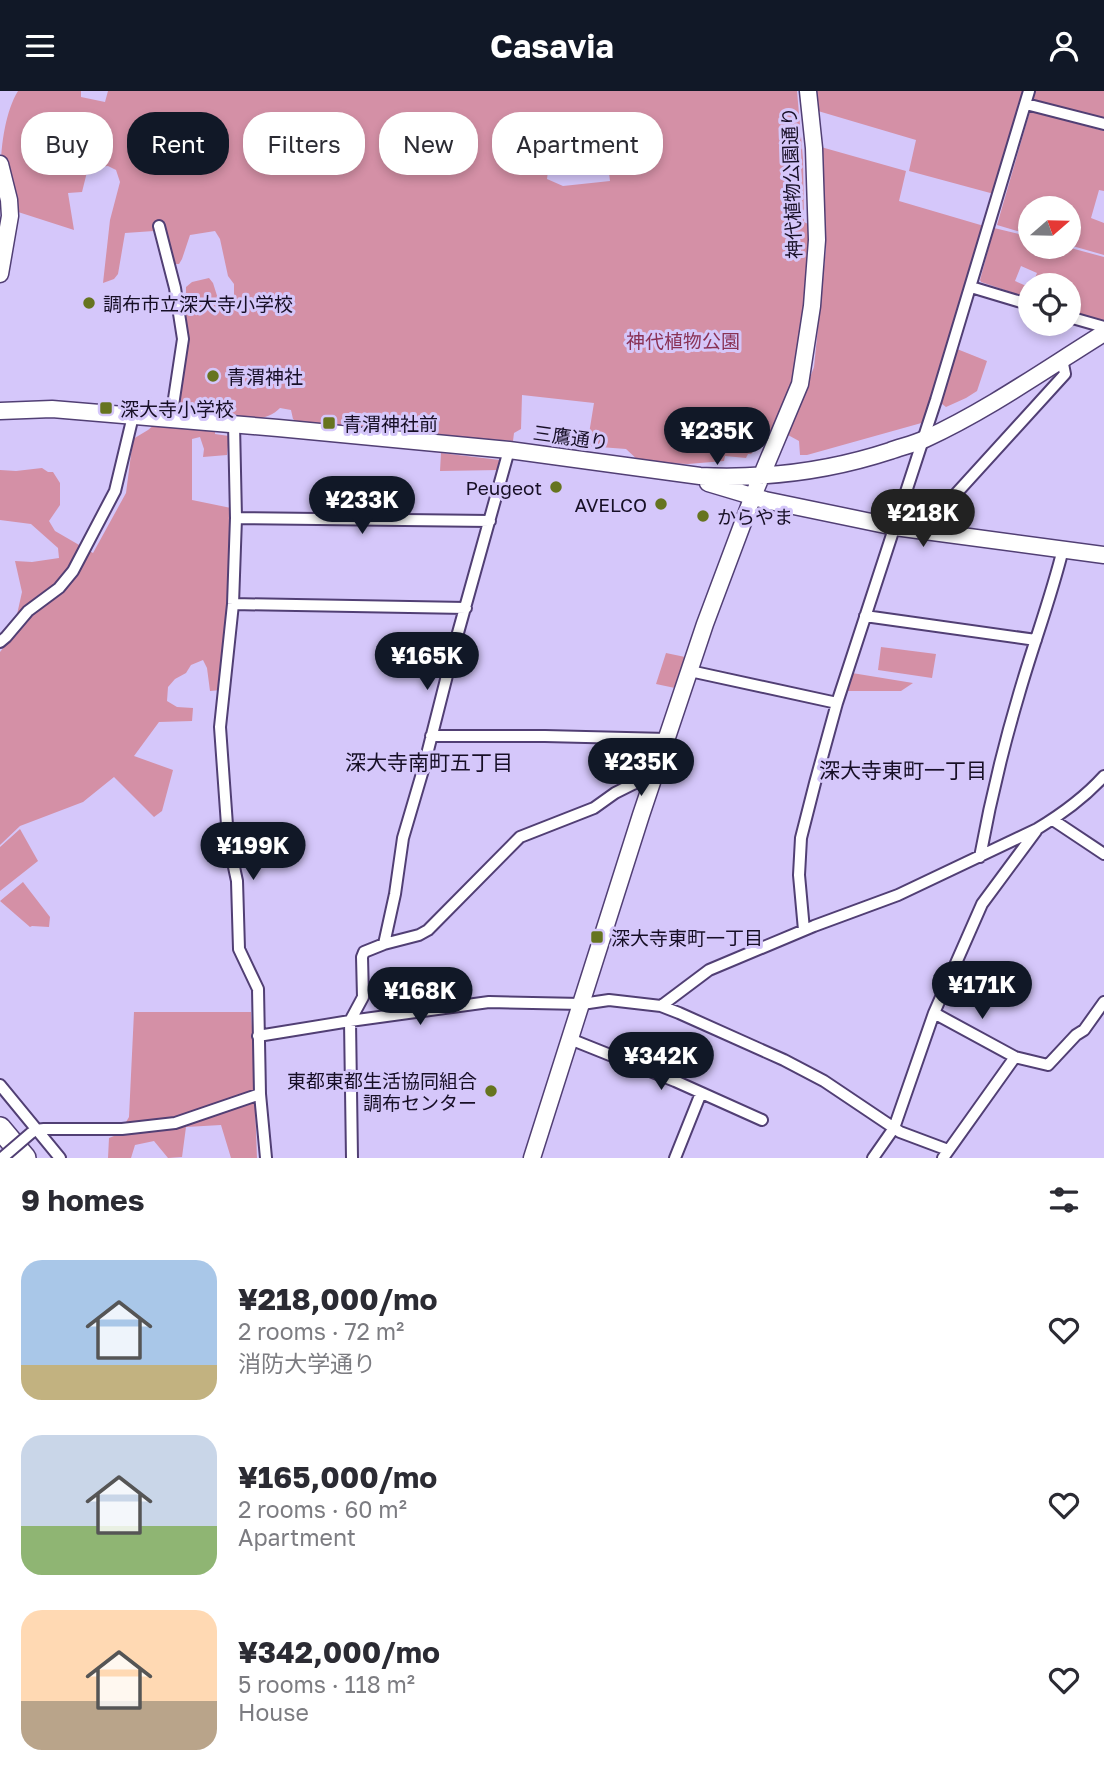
<!DOCTYPE html>
<meta charset="utf-8">
<style>
body{margin:0;font-family:"Golos Text","Noto Sans JP",sans-serif;background:#f2f2f3;color:#2b2b33;height:100vh;display:flex;flex-direction:column;font-size:26px;white-space:nowrap}
*{box-sizing:border-box;margin:0}
p{font-size:23px;color:#7c7c81}
.icon{flex:none;width:38px;height:38px;fill:none;stroke:currentColor;stroke-width:2;stroke-linecap:round;stroke-linejoin:round}
.map{position:relative;height:1067px;overflow:hidden}
.drawer{display:flex;flex-direction:column;background:#fff;flex:1}
.drawer>*{flex:none}
.top-card{position:absolute;left:21px;top:21px;width:700px;height:63px;display:flex;gap:14px}
.needle{width:46px;rotate:70deg}
.tools{position:absolute;left:1018px;top:105px;display:grid;gap:14px}
.tools a{display:grid;place-items:center;width:63px;height:63px;border-radius:50%;background:#fff;box-shadow:0 4px 10px #0003;font-size:35px}
.price{position:absolute;translate:-50% -60px;padding:0 16px;border-radius:24px;background:#111827;color:#fff;font-size:23px;line-height:46px;filter:drop-shadow(0 2px 4px #0008)}
.price::after{content:'';position:absolute;left:50%;top:42px;width:21px;height:16px;margin-left:-10px;background:inherit;clip-path:polygon(0 0,100% 0,50% 100%)}
.price.selected{background:#222;color:#fff}
ul{padding:0;list-style:none}
li{display:flex;align-items:center;gap:21px;height:175px;padding:0 21px}
li span{display:grid;place-items:center;flex:none;width:196px;height:140px;border-radius:21px;color:#555}
li>.icon{margin-inline-start:auto}
span .icon{width:84px;height:84px;fill:#fffc;stroke-width:1}
li b{font-size:30px}
h2{display:flex;justify-content:space-between;align-items:center;height:84px;padding:0 21px;font-size:30px}
.pill{padding:0 24px;border-radius:28px;background:#fff;box-shadow:0 4px 10px #0003;font-size:24px;line-height:63px}
.pill.selected{background:#111827;color:#fff}
header{display:flex;justify-content:space-between;align-items:center;height:91px;padding:0 21px;background:#111827;color:#fff;font-size:32px;font-weight:700}
.map>svg:first-child{display:block}
.green{fill:#d490a6;fill-rule:evenodd}
.lines{fill:none;stroke-linecap:round;stroke-linejoin:round}
.street-casing{stroke:#513f74;stroke-width:14}
.secondary-casing{stroke:#513f74;stroke-width:19}
.highway-casing{stroke:#513f74;stroke-width:24}
.street{stroke:#fff;stroke-width:10}
.secondary{stroke:#fff;stroke-width:16}
.highway{stroke:#fff;stroke-width:21}
.street-bridge-casing{stroke:#513f74;stroke-width:14;stroke-linecap:butt}
.street-bridge{stroke:#fff;stroke-width:10}
.poi-dot{fill:#66741f;stroke:#d5c7fa;stroke-width:2.5}
.labels{text-anchor:middle;dominant-baseline:central;stroke-width:6;stroke-linejoin:round;paint-order:stroke}
.street-label{font-size:19px;fill:#170f26;stroke:#d5c7fa}
.poi-label{font-size:19px;fill:#170f26;stroke:#d5c7fa;text-anchor:start}
.park-label{font-size:19px;fill:#893155;stroke:#d5c7fa}
.neighbourhood-label{font-size:21px;fill:#170f26;stroke:#d5c7fa}
</style>
<header><svg class="icon" aria-label="menu" viewBox="0 0 24 24"><path d="M4 6h16M4 12h16M4 18h16"/></svg>Casavia<svg class="icon" aria-label="person" viewBox="0 0 24 24"><circle cx="12" cy="8" r="4"/><path d="M4 21q1-7 8-7t8 7"/></svg></header>
<div class="map">
<svg width="1104" height="1067" viewBox="0 0 1104 1067">
<rect width="100%" height="100%" fill="#d5c7fa"/>
<path class="green" d="M18,0H81V6L105,11L108,0H797L803,68L804,131L810,134L808,203L793,296L778,334L751,363H748L746,367L725,365L724,370L688,373L640,371L626,358L587,355L594,312L522,304L521,338L514,342L513,350L319,335L297,337V331L293,328L291,319L280,317C266,332 236,330 216,329L215,343L229,345L227,364L203,366L204,358L200,346L192,348V409L231,417L224,571L221,599L210,600L207,577L203,569L191,574L186,582L175,588L168,596L167,610L177,616L193,617L192,630L159,631L134,665L173,679L162,720L154,726L114,686L83,711L20,735L0,754V561L12,546L22,501L15,470L32,471L59,467L58,457L31,433L0,429V379L16,380L42,377L48,381H53L60,392V414L49,430L55,440L93,462L126,402L133,348L148,339L167,323L185,265L186,196L192,191L209,187L213,192L219,211L226,212L234,209V193L228,185L220,148L215,140L190,144L182,168L179,173H162L154,140L125,142L118,183L114,188L103,192L110,129L120,91L116,79L108,75L88,77L82,101L68,102L74,139L15,120C10,108 5,96 1,84C0,59 5,21 18,0ZM548,80L609,82L610,90L563,95L547,88Z
M817,0H1024L994,103L909,80L916,49L818,20Z
M1034,0H1104V32L1036,14L1031,9Z
M1030,20L1104,40V100L1099,99L1091,127L1104,132V164L1069,154V117H1031V144L997,134Z
M821,56L906,80L899,110L984,135L925,331L807,364H800L799,350L788,344L814,276L826,157Z
M994,137L1031,146V156H1067L1104,166V231L1069,220V194H1032L1037,182L1021,175L1015,190L1031,197V208L981,191L980,189Z
M957,258L987,270L977,300L966,307L946,316L938,310Z
M441,362L500,369L499,379L440,380Z
M383,550H424L425,567H449L445,582L384,580Z
M881,556L936,563L932,587L878,579Z
M666,562L685,566L675,597L656,593Z
M852,582L913,592L901,600H847Z
M20,738L38,770L0,800V756Z
M23,791L50,826L49,836L32,835L30,836L0,810Z
M134,921H251L254,967L265,971L266,985L254,988L257,1067H231L221,1034L186,1036L182,1066L168,1067L154,1050L135,1054L131,1067H108L109,1047L119,1043L129,1026Z"/>
<g class="lines">
<defs>
<path id="street" d="M1026,13L1104,33
M159,135L175,197L183,248L172,321V328
M971,196L1031,214
M1069,226L1104,236
M234,333L236,427L233,513L220,636L228,748L237,790L239,858L258,898L260,1003L266,1067
M236,427L490,430
M925,440L933,428L1065,283L1062,268
M233,513L466,517
M865,525L1036,549
M0,551L6,546L28,520L59,497L73,480L115,400L133,325
M690,580L837,612
M431,645H545L667,648
M1053,729L1104,763
M980,766C990,711 1003,657 1019,603C1033,554 1051,507 1063,458
M804,839L799,784L801,747L815,692L837,612L936,309L1029,0
M384,853L395,803L403,747L423,679L456,549L509,359
M661,915L709,879L814,835L898,804L1037,738C1062,723 1085,706 1104,685
M934,922L1015,966L1048,974L1076,944L1084,939L1104,911
M258,945L350,930L489,911L582,913L609,909L661,915L679,922L784,969L824,990L900,1041L948,1059
M570,948L675,990L762,1029
M0,994L60,1067
M31,1042L35,1039L44,1038H122L175,1032L260,1003
M352,1067L350,930L363,906L362,866L364,861L384,853L419,844L428,839L520,746L594,717L615,702L633,693L655,685
M675,1067L701,1002
M873,1067L894,1037L934,922L982,813L1036,740
M943,1067L1015,966"/>
<path id="secondary" d="M0,73L9,109L10,125L0,183
M0,320L52,318L278,337L509,359L700,385C764,388 829,380 890,360C901,356 914,353 925,348C988,319 1046,278 1104,242
M708,392L765,409L895,436L1104,464
M532,1067L641,724L705,533L753,405L800,293L812,215L817,149L814,57L808,0"/>
<path id="highway" d="M0,1037L25,1067"/>
</defs>
<use href="#street" class="street-casing"/>
<use href="#secondary" class="secondary-casing"/>
<use href="#highway" class="highway-casing"/>
<use href="#street" class="street"/>
<use href="#secondary" class="secondary"/>
<use href="#highway" class="highway"/>
<defs>
<path id="street-bridge" d="M2,1067L31,1042"/>
</defs>
<use href="#street-bridge" class="street-bridge-casing"/>
<use href="#street-bridge" class="street-bridge"/>
</g>
<g class="poi-dot">
<circle cx="89" cy="212" r="7"/>
<circle cx="213" cy="285" r="7"/>
<rect x="99" y="310" width="14" height="14" rx="3.5"/>
<rect x="322" y="325" width="14" height="14" rx="3.5"/>
<circle cx="556" cy="396" r="7"/>
<circle cx="661" cy="413" r="7"/>
<circle cx="703" cy="425" r="7"/>
<rect x="590" y="839" width="14" height="14" rx="3.5"/>
<circle cx="491" cy="1000" r="7"/>
</g>
<g class="labels">
<g class="street-label">
<text transform="translate(791 92) rotate(-92)">神代植物公園通り</text>
<text transform="translate(571 346) rotate(8)">三鷹通り</text>
</g>
<g class="poi-label">
<text x="103" y="212">調布市立深大寺小学校</text>
<text x="227" y="285">青渭神社</text>
<text x="120" y="317">深大寺小学校</text>
<text x="343" y="332">青渭神社前</text>
<text x="542" y="396" text-anchor="end">Peugeot</text>
<text x="647" y="413" text-anchor="end">AVELCO</text>
<text x="717" y="425">からやま</text>
<text x="611" y="846">深大寺東町一丁目</text>
<text x="477" y="989" text-anchor="end">東都東都生活協同組合<tspan x="477" dy="22">調布センター</tspan></text>
</g>
<g class="park-label">
<text x="683" y="249">神代植物公園</text>
</g>
<g class="neighbourhood-label">
<text x="429" y="671">深大寺南町五丁目</text>
<text x="903" y="679">深大寺東町一丁目</text>
</g>
</g>
</svg>
<div class="tools">
<a><svg class="needle" viewBox="-14 -14 28 28"><path d="M0-13l5 13h-10z" fill="#e53935"/><path d="M0 13l5-13h-10z" fill="#7c7c81"/></svg></a>
<a><svg class="icon" aria-label="locate" viewBox="0 0 24 24"><circle cx="12" cy="12" r="6"/><path d="M12 2v4M12 18v4M2 12h4M18 12h4"/></svg></a>
</div>
<b class="price" style="left:717px;top:376px">¥235K</b>
<b class="price" style="left:362px;top:445px">¥233K</b>
<b class="price selected" style="left:923px;top:458px">¥218K</b>
<b class="price" style="left:427px;top:601px">¥165K</b>
<b class="price" style="left:641px;top:707px">¥235K</b>
<b class="price" style="left:253px;top:791px">¥199K</b>
<b class="price" style="left:982px;top:930px">¥171K</b>
<b class="price" style="left:420px;top:936px">¥168K</b>
<b class="price" style="left:661px;top:1001px">¥342K</b>
<div class="top-card">
<a class="pill">Buy</a>
<a class="pill selected">Rent</a>
<a class="pill">Filters</a>
<a class="pill">New</a>
<a class="pill">Apartment</a>
</div>
</div>
<section class="drawer">
<h2>9 homes<svg class="icon" aria-label="filters" viewBox="0 0 24 24"><path d="M4 7h16M4 17h16"/><circle cx="9" cy="7" r="2"/><circle cx="15" cy="17" r="2"/></svg></h2>
<ul>
<li><span style="background:linear-gradient(#a9c7e8 75%,#c2b280 0)"><svg class="icon" aria-label="home" viewBox="0 0 24 24"><path d="M3 11l9-7 9 7M6 9v11h12V9"/></svg></span><div><b>¥218,000/mo</b><p>2 rooms · 72 m²</p><p>消防大学通り</p></div><svg class="icon" aria-label="heart" viewBox="0 0 24 24"><path d="M12 20l-8-8c-3-5 5-10 8-4 3-6 11-1 8 4z"/></svg></li>
<li><span style="background:linear-gradient(#c9d6e8 65%,#8fb573 0)"><svg class="icon" aria-label="home" viewBox="0 0 24 24"><path d="M3 11l9-7 9 7M6 9v11h12V9"/></svg></span><div><b>¥165,000/mo</b><p>2 rooms · 60 m²</p><p>Apartment</p></div><svg class="icon" aria-label="heart" viewBox="0 0 24 24"><path d="M12 20l-8-8c-3-5 5-10 8-4 3-6 11-1 8 4z"/></svg></li>
<li><span style="background:linear-gradient(#ffd9b3 65%,#b9a48a 0)"><svg class="icon" aria-label="home" viewBox="0 0 24 24"><path d="M3 11l9-7 9 7M6 9v11h12V9"/></svg></span><div><b>¥342,000/mo</b><p>5 rooms · 118 m²</p><p>House</p></div><svg class="icon" aria-label="heart" viewBox="0 0 24 24"><path d="M12 20l-8-8c-3-5 5-10 8-4 3-6 11-1 8 4z"/></svg></li>
</ul>
</section>
